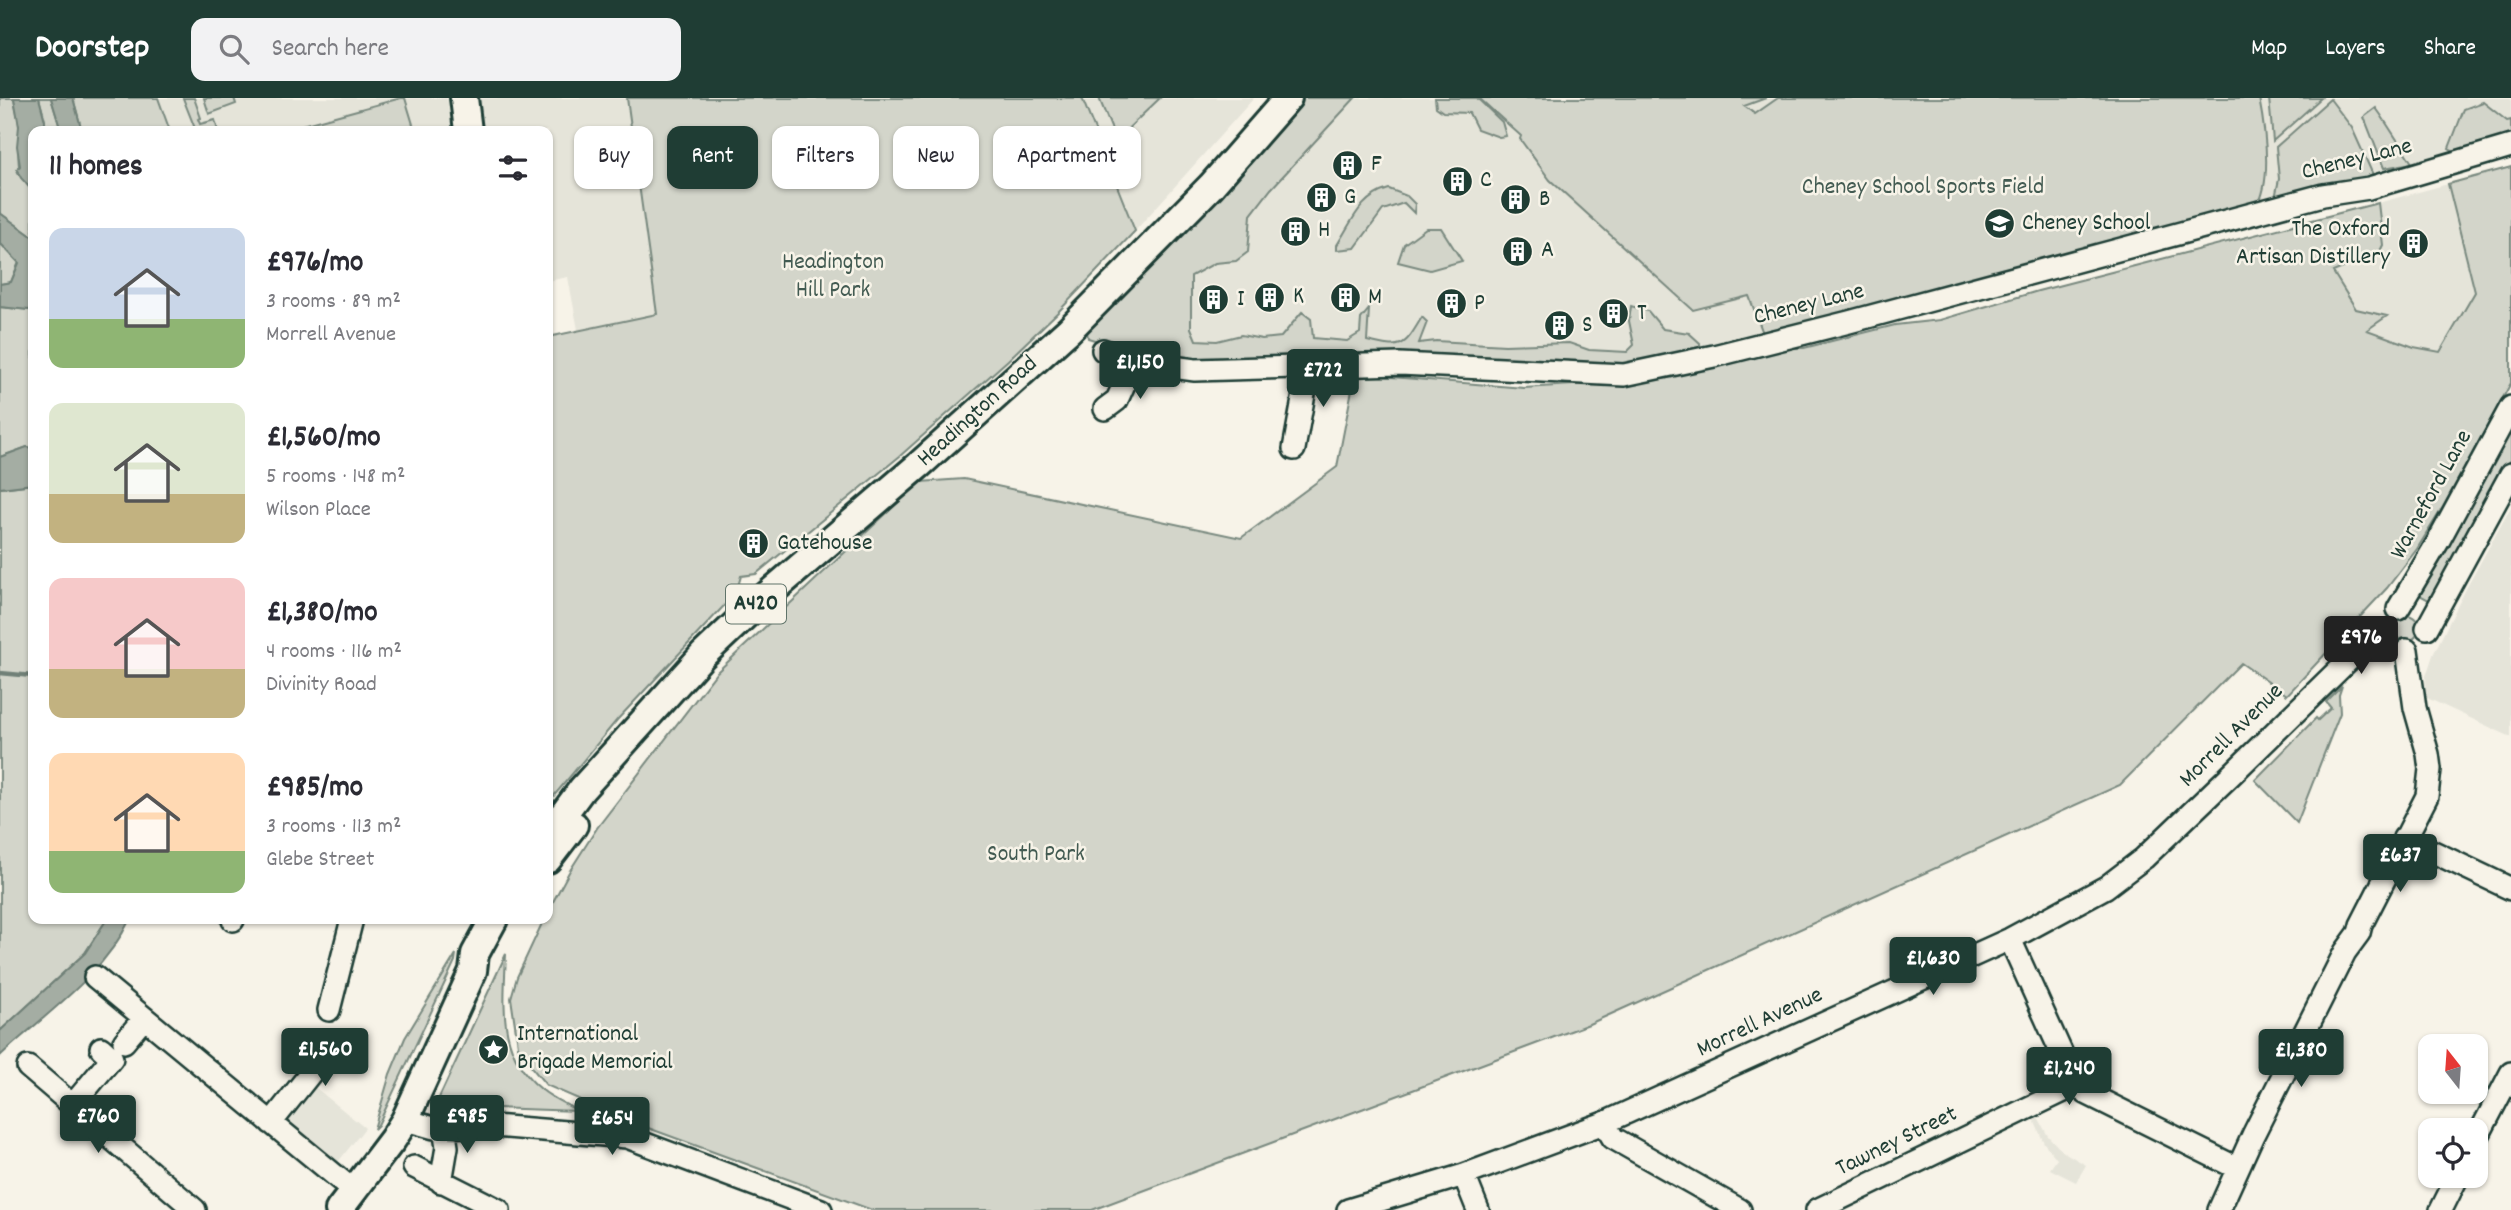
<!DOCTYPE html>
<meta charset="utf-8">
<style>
body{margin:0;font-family:Dekko,sans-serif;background:#f2f2f3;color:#2b2b33;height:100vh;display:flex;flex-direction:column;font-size:26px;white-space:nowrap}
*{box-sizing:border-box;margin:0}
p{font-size:23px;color:#7c7c81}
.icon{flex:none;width:38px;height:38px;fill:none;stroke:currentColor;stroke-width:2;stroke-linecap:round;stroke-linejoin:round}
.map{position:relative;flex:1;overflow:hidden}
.details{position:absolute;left:28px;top:28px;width:525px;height:798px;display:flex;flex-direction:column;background:#fff;border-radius:14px;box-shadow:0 2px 5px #0004}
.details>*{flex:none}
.guide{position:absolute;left:574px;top:28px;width:665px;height:63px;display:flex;gap:14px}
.needle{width:46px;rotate:343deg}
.tools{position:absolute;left:2418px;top:936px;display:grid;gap:14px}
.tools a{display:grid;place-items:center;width:70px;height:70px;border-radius:14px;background:#fff;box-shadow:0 2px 5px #0004;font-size:35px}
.price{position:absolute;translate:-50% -60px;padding:0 16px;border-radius:7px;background:#1f3d34;color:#fff;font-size:23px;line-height:46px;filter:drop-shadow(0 2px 4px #0008)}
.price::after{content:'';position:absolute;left:50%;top:42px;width:21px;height:16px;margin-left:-10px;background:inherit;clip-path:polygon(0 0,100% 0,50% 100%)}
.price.active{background:#222;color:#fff}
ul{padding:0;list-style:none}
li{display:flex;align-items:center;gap:21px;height:175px;padding:0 21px}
li span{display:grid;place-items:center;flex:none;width:196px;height:140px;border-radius:14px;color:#555}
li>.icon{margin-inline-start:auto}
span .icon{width:84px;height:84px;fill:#fffc;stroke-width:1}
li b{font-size:30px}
h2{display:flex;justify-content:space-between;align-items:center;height:84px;padding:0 21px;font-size:30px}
.pill{padding:0 24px;border-radius:14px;background:#fff;box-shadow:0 2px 5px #0004;font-size:24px;line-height:63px}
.pill.active{background:#1f3d34;color:#fff}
header{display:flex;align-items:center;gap:42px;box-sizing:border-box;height:98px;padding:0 35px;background:#1f3d34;color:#fff}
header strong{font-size:33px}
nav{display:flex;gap:38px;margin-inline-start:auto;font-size:24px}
.search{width:490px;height:63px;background:#f2f2f3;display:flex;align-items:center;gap:18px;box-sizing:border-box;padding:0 24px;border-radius:14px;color:#7c7c81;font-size:26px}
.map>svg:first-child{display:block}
.built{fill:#e5e4d9}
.green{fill:#d3d5ca;stroke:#79897f;stroke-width:2}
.water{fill:#a4ada3;stroke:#6f8077;stroke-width:2}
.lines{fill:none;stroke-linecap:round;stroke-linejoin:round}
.stream{stroke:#6f8077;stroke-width:4.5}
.minor-casing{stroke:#1f3d34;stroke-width:26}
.major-casing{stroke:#1f3d34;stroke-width:32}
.minor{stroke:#f7f3e8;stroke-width:21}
.major{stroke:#f7f3e8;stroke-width:26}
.labels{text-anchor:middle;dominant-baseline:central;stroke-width:5;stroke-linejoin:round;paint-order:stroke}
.shield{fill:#f7f3e8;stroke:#60746a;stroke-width:2}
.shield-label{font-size:23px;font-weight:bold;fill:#1f3d34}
.street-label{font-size:24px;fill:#1f3d34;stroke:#f7f3e8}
.poi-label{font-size:24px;fill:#1f3d34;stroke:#f7f3e8;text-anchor:start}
.park-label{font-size:24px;fill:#435b52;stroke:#f7f3e8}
</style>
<header>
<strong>Doorstep</strong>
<div class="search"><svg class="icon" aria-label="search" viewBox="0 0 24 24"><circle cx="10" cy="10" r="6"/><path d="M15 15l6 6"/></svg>Search here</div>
<nav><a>Map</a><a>Layers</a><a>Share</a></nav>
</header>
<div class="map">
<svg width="2511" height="1112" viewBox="0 0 2511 1112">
<rect width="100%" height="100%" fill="#f7f3e8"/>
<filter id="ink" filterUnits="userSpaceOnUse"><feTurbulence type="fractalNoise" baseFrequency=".0143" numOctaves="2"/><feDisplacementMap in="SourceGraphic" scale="14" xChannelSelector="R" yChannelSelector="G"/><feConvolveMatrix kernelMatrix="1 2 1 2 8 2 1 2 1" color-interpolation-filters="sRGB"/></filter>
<g filter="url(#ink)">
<path class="built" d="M73,0H447L452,33H82Z
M475,0H627L657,216L578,232L568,179L548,183V33H478Z
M1082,0H1254L1135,133Z
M1301,0H2511V39L2424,66L1700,252L1579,267L1176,260L1127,252L1088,240Z
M2448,86L2475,194L2440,254L2394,243L2344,223L2314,183L2383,147L2378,105Z
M2511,409V639L2425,599L2426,578L2433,557L2467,489Z
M311,986L365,1030L334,1069L278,1023Z
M2038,1020L2048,1038L2062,1053L2086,1067L2076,1084L2050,1071L2057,1061L2044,1045L2034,1022Z"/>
<path class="green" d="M0,0H14C15,9 19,19 19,29C20,53 12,75 33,93V139L0,115Z
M39,0H51L61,33H45V23Z
M73,0H158L170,33H82Z
M183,0H194L201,20L198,21L200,26L215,22L218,33H196Z
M204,0H234L236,6L209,16Z
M401,0H405L415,33H280Z
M627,0H1082L1135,133L1059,213L1008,262L900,358L756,476L741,478L736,495L617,622L548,705V239L657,216Z
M1099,0H1160L1116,42Z
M1301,0H1355L1271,91L1251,117L1248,154L1236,163L1215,165L1191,178V230L1196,242L1217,243L1241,237L1262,241L1281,239L1302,214L1311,221L1313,240L1347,243L1360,235L1361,221L1369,211L1367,243C1404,252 1404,249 1422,219L1427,224L1419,245L1436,243L1505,247L1569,245L1589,252L1627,254L1634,247L1629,223L1631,208L1648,213L1663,231L1689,235L1700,245V252L1655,267L1243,266L1176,260L1153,254L1127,252L1088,240L1086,229L1187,128Z
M1435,0H1477L1502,24L1506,38L1499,39L1477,31L1469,15L1443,14L1436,9Z
M1479,0H1766L1744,8L1755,16L1778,0H2259C2265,31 2273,84 2256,110L1764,238L1749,198L1693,212L1550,82L1520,41L1521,38Z
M2269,0H2321L2273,43Z
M2330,1L2352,30L2374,79L2274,105L2279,81L2276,49Z
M2483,4L2507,23L2511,22V36L2456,54L2449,50L2464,11Z
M2376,10L2381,17L2412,65L2384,70L2364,19Z
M2511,69V285L2443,409L2417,451L2387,490L2287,597L2241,565L2120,687L1589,926L1092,1112H872L629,1023L546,987L519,954L511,900L517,879L544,821H548V813L569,774L597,730L717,574L920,384L964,381L1241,440L1337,369L1355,276L1524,290L1638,283L1659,278L1663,281L1673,279L1675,275L1776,250H1804L1895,227L1940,222L2038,193L2378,105L2383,147L2379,155L2333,174L2356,211L2387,218L2367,232L2414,249L2440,254L2475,194L2448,86Z
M1389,91L1407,98L1415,106L1414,115L1404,105L1383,112L1355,150L1337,152V147C1353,122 1360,99 1389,91Z
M1426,130H1441L1462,163L1430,172L1398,164L1404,146Z
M0,145L19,164L11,184L0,186Z
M0,209L29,212L33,210V350L27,349L0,359Z
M2511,330V362L2436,506L2414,494L2465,416Z
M33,386V821H107L85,855L0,933V390Z
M2393 530a13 13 0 1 1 26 0a13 13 0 1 1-26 0Z
M2342,588L2339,597L2340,615L2297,725L2255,682L2316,620L2318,622L2331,610L2326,604Z
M456,856L455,863L378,1027L374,1031L390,976L405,940Z
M506,856C504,907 497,955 541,991C551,1000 566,1006 578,1013L441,1008L438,1002Z"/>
<path class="water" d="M14,0H39L45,23V33H33V93L21,80L17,72L20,68L17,48L19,28Z
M51,0H73L82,33H61Z
M0,115L33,139V210L29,212L0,209V186L11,184L19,165L0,145Z
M27,349L33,350V386L0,390V359Z
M107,821H130C103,878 45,916 0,958V933L85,855Z"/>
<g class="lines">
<path class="stream" d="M0,575L33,578"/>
<defs>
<path id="minor" d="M1103,252L1134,264L1195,272L1400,266L1624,277L1714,258L1849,224L2323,97L2369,90L2511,48
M1105,311L1117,302L1134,264
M1294,351L1304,296L1302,269
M2398,511L2439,442L2511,309
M2427,530L2511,376
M2404,740L2511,791
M233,822V821
M2010,841L2076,987L2086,995L2237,1070
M95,879L354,1093
M329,912L352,821
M124,944L144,920
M28,969L195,1112
M72,1008L112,960L101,950
M405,1022L434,1030L481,1027L627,1039L821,1112
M271,1025L318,966L306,957
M1604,1025L1613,1040L1740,1112
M2476,1042L2511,975
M414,1069L499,1112
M1464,1077L1478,1112
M441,1084L447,1049L444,1029
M1348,1112L1464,1077L1604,1025L2010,841L2106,789L2144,760L2234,674L2361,550L2385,537
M1817,1112L2076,987
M2219,1112L2253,1037L2345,854L2359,835L2361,827L2427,698L2430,671L2428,656L2415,610L2407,552
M2441,1112L2458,1078"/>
<path id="major" d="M464,0L468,33
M548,737L582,691L703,557L758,505L919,367L1069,232L1211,88L1288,0
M548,761L574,727
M339,1112L393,1041L405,1022L473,873L475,856L494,821"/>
</defs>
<use href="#minor" class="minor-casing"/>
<use href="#major" class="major-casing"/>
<use href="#minor" class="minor"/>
<use href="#major" class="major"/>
</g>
</g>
<defs>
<symbol id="building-disc" viewBox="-11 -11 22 22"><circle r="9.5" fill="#1f3d34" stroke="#f7f3e8"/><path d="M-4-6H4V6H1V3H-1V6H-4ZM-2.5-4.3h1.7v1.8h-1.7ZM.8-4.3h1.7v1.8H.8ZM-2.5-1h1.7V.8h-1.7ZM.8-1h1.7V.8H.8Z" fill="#fff"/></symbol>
<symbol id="school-disc" viewBox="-11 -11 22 22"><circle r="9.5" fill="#1f3d34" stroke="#f7f3e8"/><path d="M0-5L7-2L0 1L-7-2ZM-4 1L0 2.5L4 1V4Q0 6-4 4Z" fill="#fff"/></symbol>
<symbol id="sight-disc" viewBox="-11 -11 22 22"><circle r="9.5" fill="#1f3d34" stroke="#f7f3e8"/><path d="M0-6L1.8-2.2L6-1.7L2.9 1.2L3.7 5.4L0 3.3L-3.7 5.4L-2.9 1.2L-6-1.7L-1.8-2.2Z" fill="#fff"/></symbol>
</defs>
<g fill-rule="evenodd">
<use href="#building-disc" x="1330" y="50" width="35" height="35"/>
<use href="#building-disc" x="1440" y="66" width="35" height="35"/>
<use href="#building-disc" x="1304" y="82" width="35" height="35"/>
<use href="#building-disc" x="1498" y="84" width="35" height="35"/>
<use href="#school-disc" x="1982" y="108" width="35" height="35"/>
<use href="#building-disc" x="1278" y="116" width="35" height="35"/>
<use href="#building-disc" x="2396" y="128" width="35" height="35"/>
<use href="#building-disc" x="1500" y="136" width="35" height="35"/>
<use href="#building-disc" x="1252" y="182" width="35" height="35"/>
<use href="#building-disc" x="1328" y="182" width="35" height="35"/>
<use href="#building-disc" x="1196" y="184" width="35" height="35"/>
<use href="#building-disc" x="1434" y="188" width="35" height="35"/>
<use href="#building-disc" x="1596" y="198" width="35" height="35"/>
<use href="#building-disc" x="1542" y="210" width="35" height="35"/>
<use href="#building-disc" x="736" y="428" width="35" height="35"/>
<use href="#sight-disc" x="476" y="934" width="35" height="35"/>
</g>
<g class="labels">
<rect class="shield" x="726" y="486.5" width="60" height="39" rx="5"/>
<g class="shield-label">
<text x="756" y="506">A420</text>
</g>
<g class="street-label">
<text transform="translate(2357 62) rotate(-14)">Cheney Lane</text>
<text transform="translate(1809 207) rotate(-14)">Cheney Lane</text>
<text transform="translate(978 314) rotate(-42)">Headington Road</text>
<text transform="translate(2432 397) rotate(-61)">Warneford Lane</text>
<text transform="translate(2232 638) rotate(-45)">Morrell Avenue</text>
<text transform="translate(1760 925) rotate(-25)">Morrell Avenue</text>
<text transform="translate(1897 1044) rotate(-26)">Tawney Street</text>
</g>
<g class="poi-label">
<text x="1371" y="67">F</text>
<text x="1480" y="83">C</text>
<text x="1344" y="100">G</text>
<text x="1539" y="102">B</text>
<text x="2022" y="126">Cheney School</text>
<text x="2390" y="132" text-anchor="end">The Oxford<tspan x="2390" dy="28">Artisan Distillery</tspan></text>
<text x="1318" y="133">H</text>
<text x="1541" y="153">A</text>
<text x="1293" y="199">K</text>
<text x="1368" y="200">M</text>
<text x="1237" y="202">I</text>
<text x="1474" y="206">P</text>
<text x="1637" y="216">T</text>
<text x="1582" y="228">S</text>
<text x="777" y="446">Gatehouse</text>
<text x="517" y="937">International<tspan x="517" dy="28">Brigade Memorial</tspan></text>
</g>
<g class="park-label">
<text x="1923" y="90">Cheney School Sports Field</text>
<text x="833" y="165">Headington<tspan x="833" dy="28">Hill Park</tspan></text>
<text x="1036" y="757">South Park</text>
</g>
</g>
</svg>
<div class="tools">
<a><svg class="needle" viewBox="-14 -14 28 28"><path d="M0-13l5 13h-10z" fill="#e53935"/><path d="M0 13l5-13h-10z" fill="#7c7c81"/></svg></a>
<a><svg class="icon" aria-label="locate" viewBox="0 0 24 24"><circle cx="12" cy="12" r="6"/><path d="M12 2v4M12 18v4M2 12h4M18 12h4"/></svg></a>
</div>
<b class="price" style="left:1140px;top:303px">£1,150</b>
<b class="price" style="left:1323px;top:311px">£722</b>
<b class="price active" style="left:2361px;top:578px">£976</b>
<b class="price" style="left:2400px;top:796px">£637</b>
<b class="price" style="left:1933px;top:899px">£1,630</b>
<b class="price" style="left:325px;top:990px">£1,560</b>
<b class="price" style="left:2301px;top:991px">£1,380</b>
<b class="price" style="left:2069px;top:1009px">£1,240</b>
<b class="price" style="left:98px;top:1057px">£760</b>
<b class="price" style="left:467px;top:1057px">£985</b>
<b class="price" style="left:612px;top:1059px">£654</b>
<div class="guide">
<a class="pill">Buy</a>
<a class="pill active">Rent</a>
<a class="pill">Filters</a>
<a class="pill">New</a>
<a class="pill">Apartment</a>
</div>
<section class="details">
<h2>11 homes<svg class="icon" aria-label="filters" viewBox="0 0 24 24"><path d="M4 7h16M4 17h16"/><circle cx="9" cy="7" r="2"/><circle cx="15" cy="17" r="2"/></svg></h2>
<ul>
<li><span style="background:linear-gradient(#c9d6e8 65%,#8fb573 0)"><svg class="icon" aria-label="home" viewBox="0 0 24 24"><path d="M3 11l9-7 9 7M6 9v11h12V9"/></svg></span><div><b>£976/mo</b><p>3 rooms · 89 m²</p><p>Morrell Avenue</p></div></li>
<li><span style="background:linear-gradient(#dfe7d0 65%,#c2b280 0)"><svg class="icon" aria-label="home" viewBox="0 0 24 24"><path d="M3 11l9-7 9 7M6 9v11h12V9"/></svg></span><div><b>£1,560/mo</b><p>5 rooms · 148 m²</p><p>Wilson Place</p></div></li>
<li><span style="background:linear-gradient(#f6c9c9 65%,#c2b280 0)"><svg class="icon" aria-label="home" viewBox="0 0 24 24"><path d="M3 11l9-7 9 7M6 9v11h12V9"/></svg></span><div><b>£1,380/mo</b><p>4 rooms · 116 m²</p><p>Divinity Road</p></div></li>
<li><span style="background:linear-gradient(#ffd9b3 70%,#8fb573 0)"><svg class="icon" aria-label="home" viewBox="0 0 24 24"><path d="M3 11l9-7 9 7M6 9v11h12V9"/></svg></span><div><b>£985/mo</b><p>3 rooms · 113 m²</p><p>Glebe Street</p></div></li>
</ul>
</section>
</div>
